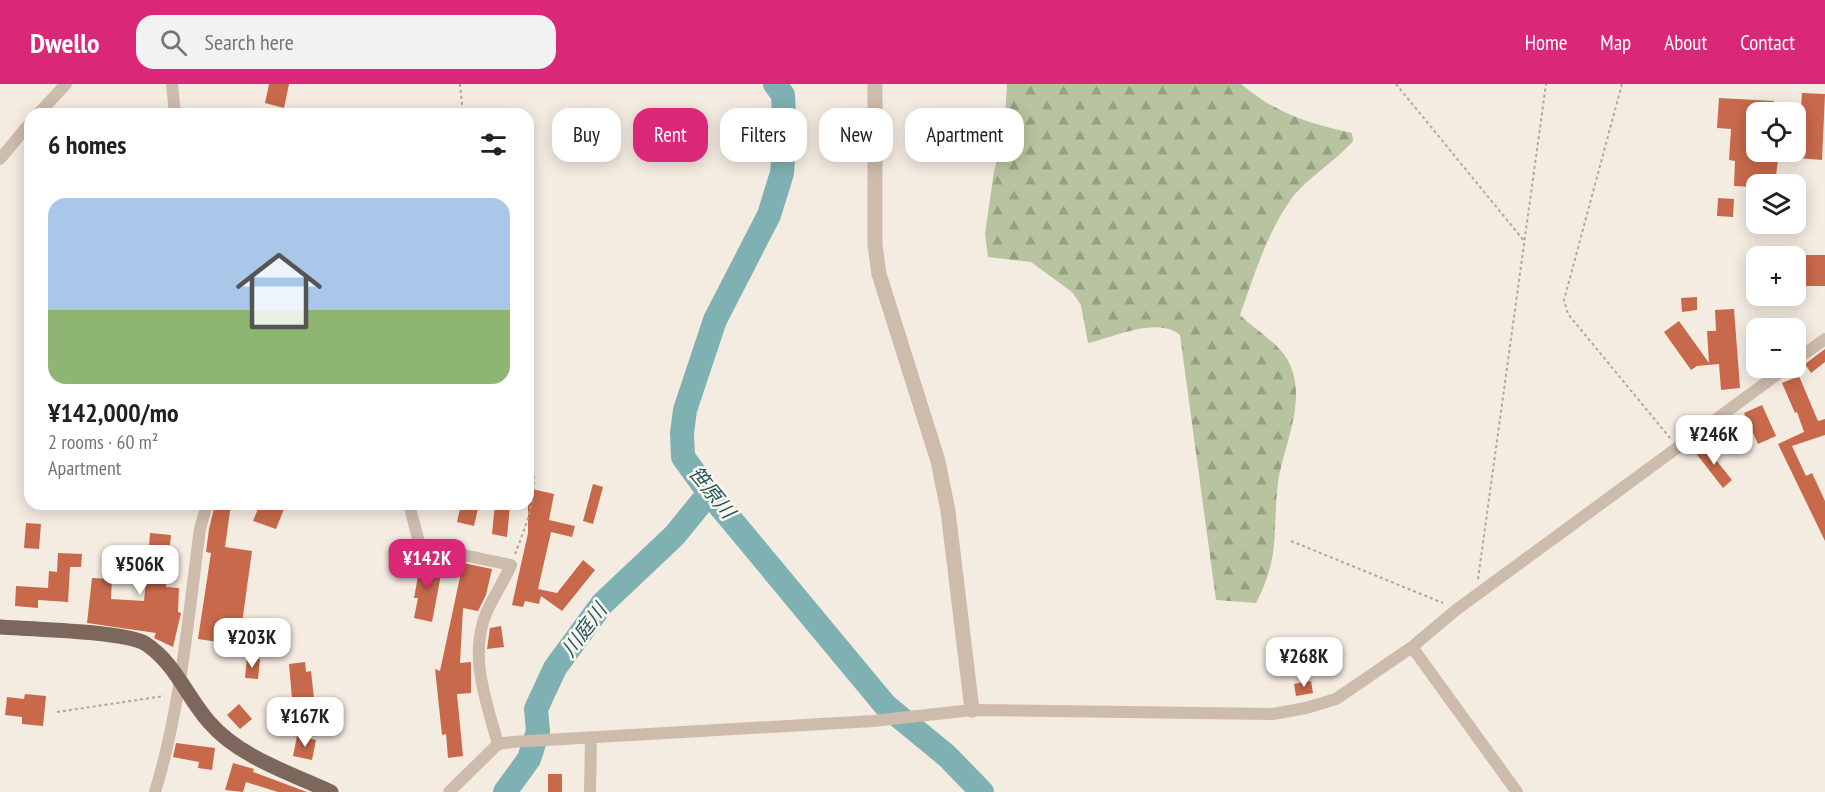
<!DOCTYPE html>
<meta charset="utf-8">
<style>
body{margin:0;font-family:"PT Sans Narrow","Noto Sans JP",sans-serif;background:#f2f2f2;color:#202124;height:100vh;display:flex;flex-direction:column;font-size:22px;white-space:nowrap}
*{box-sizing:border-box;margin:0}
p{font-size:20px;color:#757577}
.icon{flex:none;width:33px;height:33px;fill:none;stroke:currentColor;stroke-width:2;stroke-linecap:round;stroke-linejoin:round}
.map{position:relative;flex:1;overflow:hidden}
.panel{position:absolute;left:24px;top:24px;width:510px;height:402px;display:flex;flex-direction:column;background:#fff;border-radius:18px;box-shadow:0 3px 15px #0003}
.panel>*{flex:none}
.top-card{position:absolute;left:552px;top:24px;width:570px;height:54px;display:flex;gap:12px}
.buttons{position:absolute;left:1746px;top:18px;display:grid;gap:12px}
.buttons a{display:grid;place-items:center;width:60px;height:60px;border-radius:12px;background:#fff;box-shadow:0 3px 15px #0003;font-size:30px}
.price{position:absolute;translate:-50% -51px;padding:0 14px;border-radius:12px;background:#fff;color:#222;font-size:20px;line-height:39px;filter:drop-shadow(0 2px 3px #0008)}
.price::after{content:'';position:absolute;left:50%;top:36px;width:18px;height:14px;margin-left:-9px;background:inherit;clip-path:polygon(0 0,100% 0,50% 100%)}
.price.selected{background:#db2777;color:#fff}
ul{padding:0;list-style:none}
li{display:grid;align-content:center;gap:12px;height:318px;padding:0 24px}
li+li{border-top:2px solid #e0e0e0}
li span{display:grid;place-items:center;height:186px;border-radius:18px;color:#555}
li>.icon{margin-inline-start:auto}
span .icon{width:108px;height:108px;fill:#fffc;stroke-width:1}
li b{font-size:26px}
h2{display:flex;justify-content:space-between;align-items:center;height:72px;padding:0 24px;font-size:26px}
.pill{padding:0 21px;border-radius:18px;background:#fff;box-shadow:0 3px 15px #0003;font-size:21px;line-height:54px}
.pill.selected{background:#db2777;color:#fff}
header{display:flex;align-items:center;gap:36px;box-sizing:border-box;height:84px;padding:0 30px;background:#db2777;color:#fff}
header strong{font-size:28px}
nav{display:flex;gap:33px;margin-inline-start:auto;font-size:21px}
.search{width:420px;height:54px;background:#f2f2f2;display:flex;align-items:center;gap:15px;box-sizing:border-box;padding:0 21px;border-radius:18px;color:#757577;font-size:22px}
.map>svg:first-child{display:block}
.forest{fill:url(#forest-firs)}
.lines{fill:none;stroke-linecap:round;stroke-linejoin:round}
.river{stroke:#7fb0b2;stroke-width:24}
.building{fill:#c8694b}
.path{stroke:#b9a596;stroke-width:2;stroke-dasharray:3 3;stroke-linecap:butt}
.minor{stroke:#cdbbac;stroke-width:12}
.tertiary{stroke:#cdbbac;stroke-width:15}
.primary{stroke:#7d675c;stroke-width:15}
.labels{text-anchor:middle;dominant-baseline:central;stroke-width:5;stroke-linejoin:round;paint-order:stroke}
.water-label{font-size:20px;font-style:italic;fill:#1f5a5e;stroke:#fbf5ee}
</style>
<header>
<strong>Dwello</strong>
<div class="search"><svg class="icon" aria-label="search" viewBox="0 0 24 24"><circle cx="10" cy="10" r="6"/><path d="M15 15l6 6"/></svg>Search here</div>
<nav><a>Home</a><a>Map</a><a>About</a><a>Contact</a></nav>
</header>
<div class="map">
<svg width="1825" height="708" viewBox="0 0 1825 708">
<defs>
<pattern id="forest-firs" width="22" height="20" patternUnits="userSpaceOnUse" patternTransform="scale(1.5)"><rect width="22" height="20" fill="#b8c4a0"/><path d="M5 1l3.5 6h-7zM16 11l3.5 6h-7z" fill="#97a083"/></pattern>
</defs>
<rect width="100%" height="100%" fill="#f4ebe1"/>
<path class="forest" d="M1007,0H1241C1277,30 1307,39 1352,49L1353,57C1336,77 1307,94 1292,114C1267,148 1254,192 1240,231C1256,247 1283,261 1291,283C1306,320 1283,363 1278,399C1272,449 1281,471 1256,519L1216,516L1180,251C1157,232 1115,253 1088,259L1081,221L1072,208L1031,178L988,173L985,150L994,87L1004,49Z"/>
<g class="lines">
<path class="river" d="M775,0L783,11L785,51L782,89L769,131L715,236L685,326L682,349L683,373L709,409L885,621L947,672L982,708
M505,708L529,675L538,647L536,625L555,584L602,520L675,451L709,409"/>
</g>
<path class="building" d="M269,0H289L284,24L265,19Z
M1802,9L1825,10L1822,76L1798,74Z
M1719,14L1774,17L1773,28H1756V68H1779L1775,100H1756V103L1734,102L1735,77L1729,76L1731,45L1717,44Z
M1718,114L1734,115L1733,133L1717,132Z
M1806,171H1825V202H1806Z
M1697,213V226L1682,228L1681,214Z
M1734,225L1740,304L1721,306L1719,280L1697,282L1691,286L1664,248L1679,237L1709,279L1707,247H1716L1715,226Z
M1825,265V278L1811,289L1805,280Z
M1799,292L1818,337L1825,335V351L1792,362L1806,392L1812,389L1825,417V457L1778,360L1804,348L1797,328L1795,329L1782,299Z
M1762,321L1776,352L1758,360L1744,329Z
M1704,361L1732,396L1723,404L1695,368Z
M593,400L603,403L593,440L583,437Z
M528,404L554,410L549,436L575,442L572,453L551,448L538,505L557,509L583,476L595,486L562,527L541,512L539,520L525,517L523,523L512,521L528,449Z
M215,420H231L225,463L252,467L239,561L198,555L211,469L206,468L209,445Z
M260,420H286L276,445L253,437Z
M461,420H479L474,442L457,438Z
M495,420L510,421L507,453L492,450Z
M26,439L41,440L39,465L24,464Z
M150,449L171,451L166,503L179,504L178,528L181,529L173,563L154,554L156,549L87,539L92,494L112,495L111,515L144,517L146,496L115,494L116,476L148,478Z
M58,469L82,470L81,483H70L68,518L38,516V524L15,522L16,502L48,504L49,487L57,488Z
M421,476L443,480L432,538L414,534L418,514H414Z
M463,479L492,485L486,511L478,527L463,524L460,579L471,578V609L457,610L463,672L448,674L446,650L442,651L435,585L440,587Z
M501,542L504,563L487,565L490,544Z
M247,574L260,575L258,595L245,594Z
M305,578L306,588L311,587L315,624L293,626L289,580Z
M1311,597L1313,609L1296,612L1294,600Z
M25,610L46,612L43,642L22,640V633L5,631L7,613L24,615Z
M239,620L252,635L240,645L227,631Z
M297,652L316,656L312,676L293,672Z
M176,659L215,664L212,686L198,684L199,678L173,673Z
M233,679L254,685L253,688L307,708H278L246,698L243,708L225,706Z
M548,690H562V708H548Z"/>
<g class="lines">
<path class="path" d="M460,0L463,30
M1396,0L1525,158
M1622,0L1564,216L1568,230L1670,354
M1291,457L1443,519
M515,470C526,442 543,400 528,371
M1478,495L1546,0
M57,628L164,612"/>
<path class="minor" d="M172,0L175,30
M38,30L66,0
M0,75L30,39
M1796,276L1825,255
M409,420L420,462L511,481C504,497 494,512 487,527C468,572 486,616 498,660
M1412,563L1517,708
M155,708C181,623 188,534 200,445L207,420
M449,708L498,660L512,658L873,637L972,626L1273,630L1306,624L1336,615L1412,563L1456,526L1786,284
M590,708L591,655"/>
<path class="tertiary" d="M875,0V161L879,190L938,377L948,427L972,626"/>
<path class="primary" d="M0,543C29,545 125,547 146,560C175,579 187,613 209,638C239,673 290,689 331,708"/>
</g>
<g class="labels">
<g class="water-label">
<text transform="translate(712 408) rotate(51)">笹原川</text>
<text transform="translate(584 546) rotate(-53)">川庭川</text>
</g>
</g>
</svg>
<div class="buttons">
<a><svg class="icon" aria-label="locate" viewBox="0 0 24 24"><circle cx="12" cy="12" r="6"/><path d="M12 2v4M12 18v4M2 12h4M18 12h4"/></svg></a>
<a><svg class="icon" aria-label="layers" viewBox="0 0 24 24"><path d="M12 4l9 5-9 5-9-5zM3 14l9 5 9-5"/></svg></a>
<a>+</a>
<a>−</a>
</div>
<b class="price" style="left:1714px;top:382px">¥246K</b>
<b class="price selected" style="left:427px;top:506px">¥142K</b>
<b class="price" style="left:140px;top:512px">¥506K</b>
<b class="price" style="left:252px;top:585px">¥203K</b>
<b class="price" style="left:1304px;top:604px">¥268K</b>
<b class="price" style="left:305px;top:664px">¥167K</b>
<div class="top-card">
<a class="pill">Buy</a>
<a class="pill selected">Rent</a>
<a class="pill">Filters</a>
<a class="pill">New</a>
<a class="pill">Apartment</a>
</div>
<section class="panel">
<h2>6 homes<svg class="icon" aria-label="filters" viewBox="0 0 24 24"><path d="M4 7h16M4 17h16"/><circle cx="9" cy="7" r="2"/><circle cx="15" cy="17" r="2"/></svg></h2>
<ul>
<li><span style="background:linear-gradient(#a9c7e8 60%,#8fb573 0)"><svg class="icon" aria-label="home" viewBox="0 0 24 24"><path d="M3 11l9-7 9 7M6 9v11h12V9"/></svg></span><div><b>¥142,000/mo</b><p>2 rooms · 60 m²</p><p>Apartment</p></div></li>
</ul>
</section>
</div>
